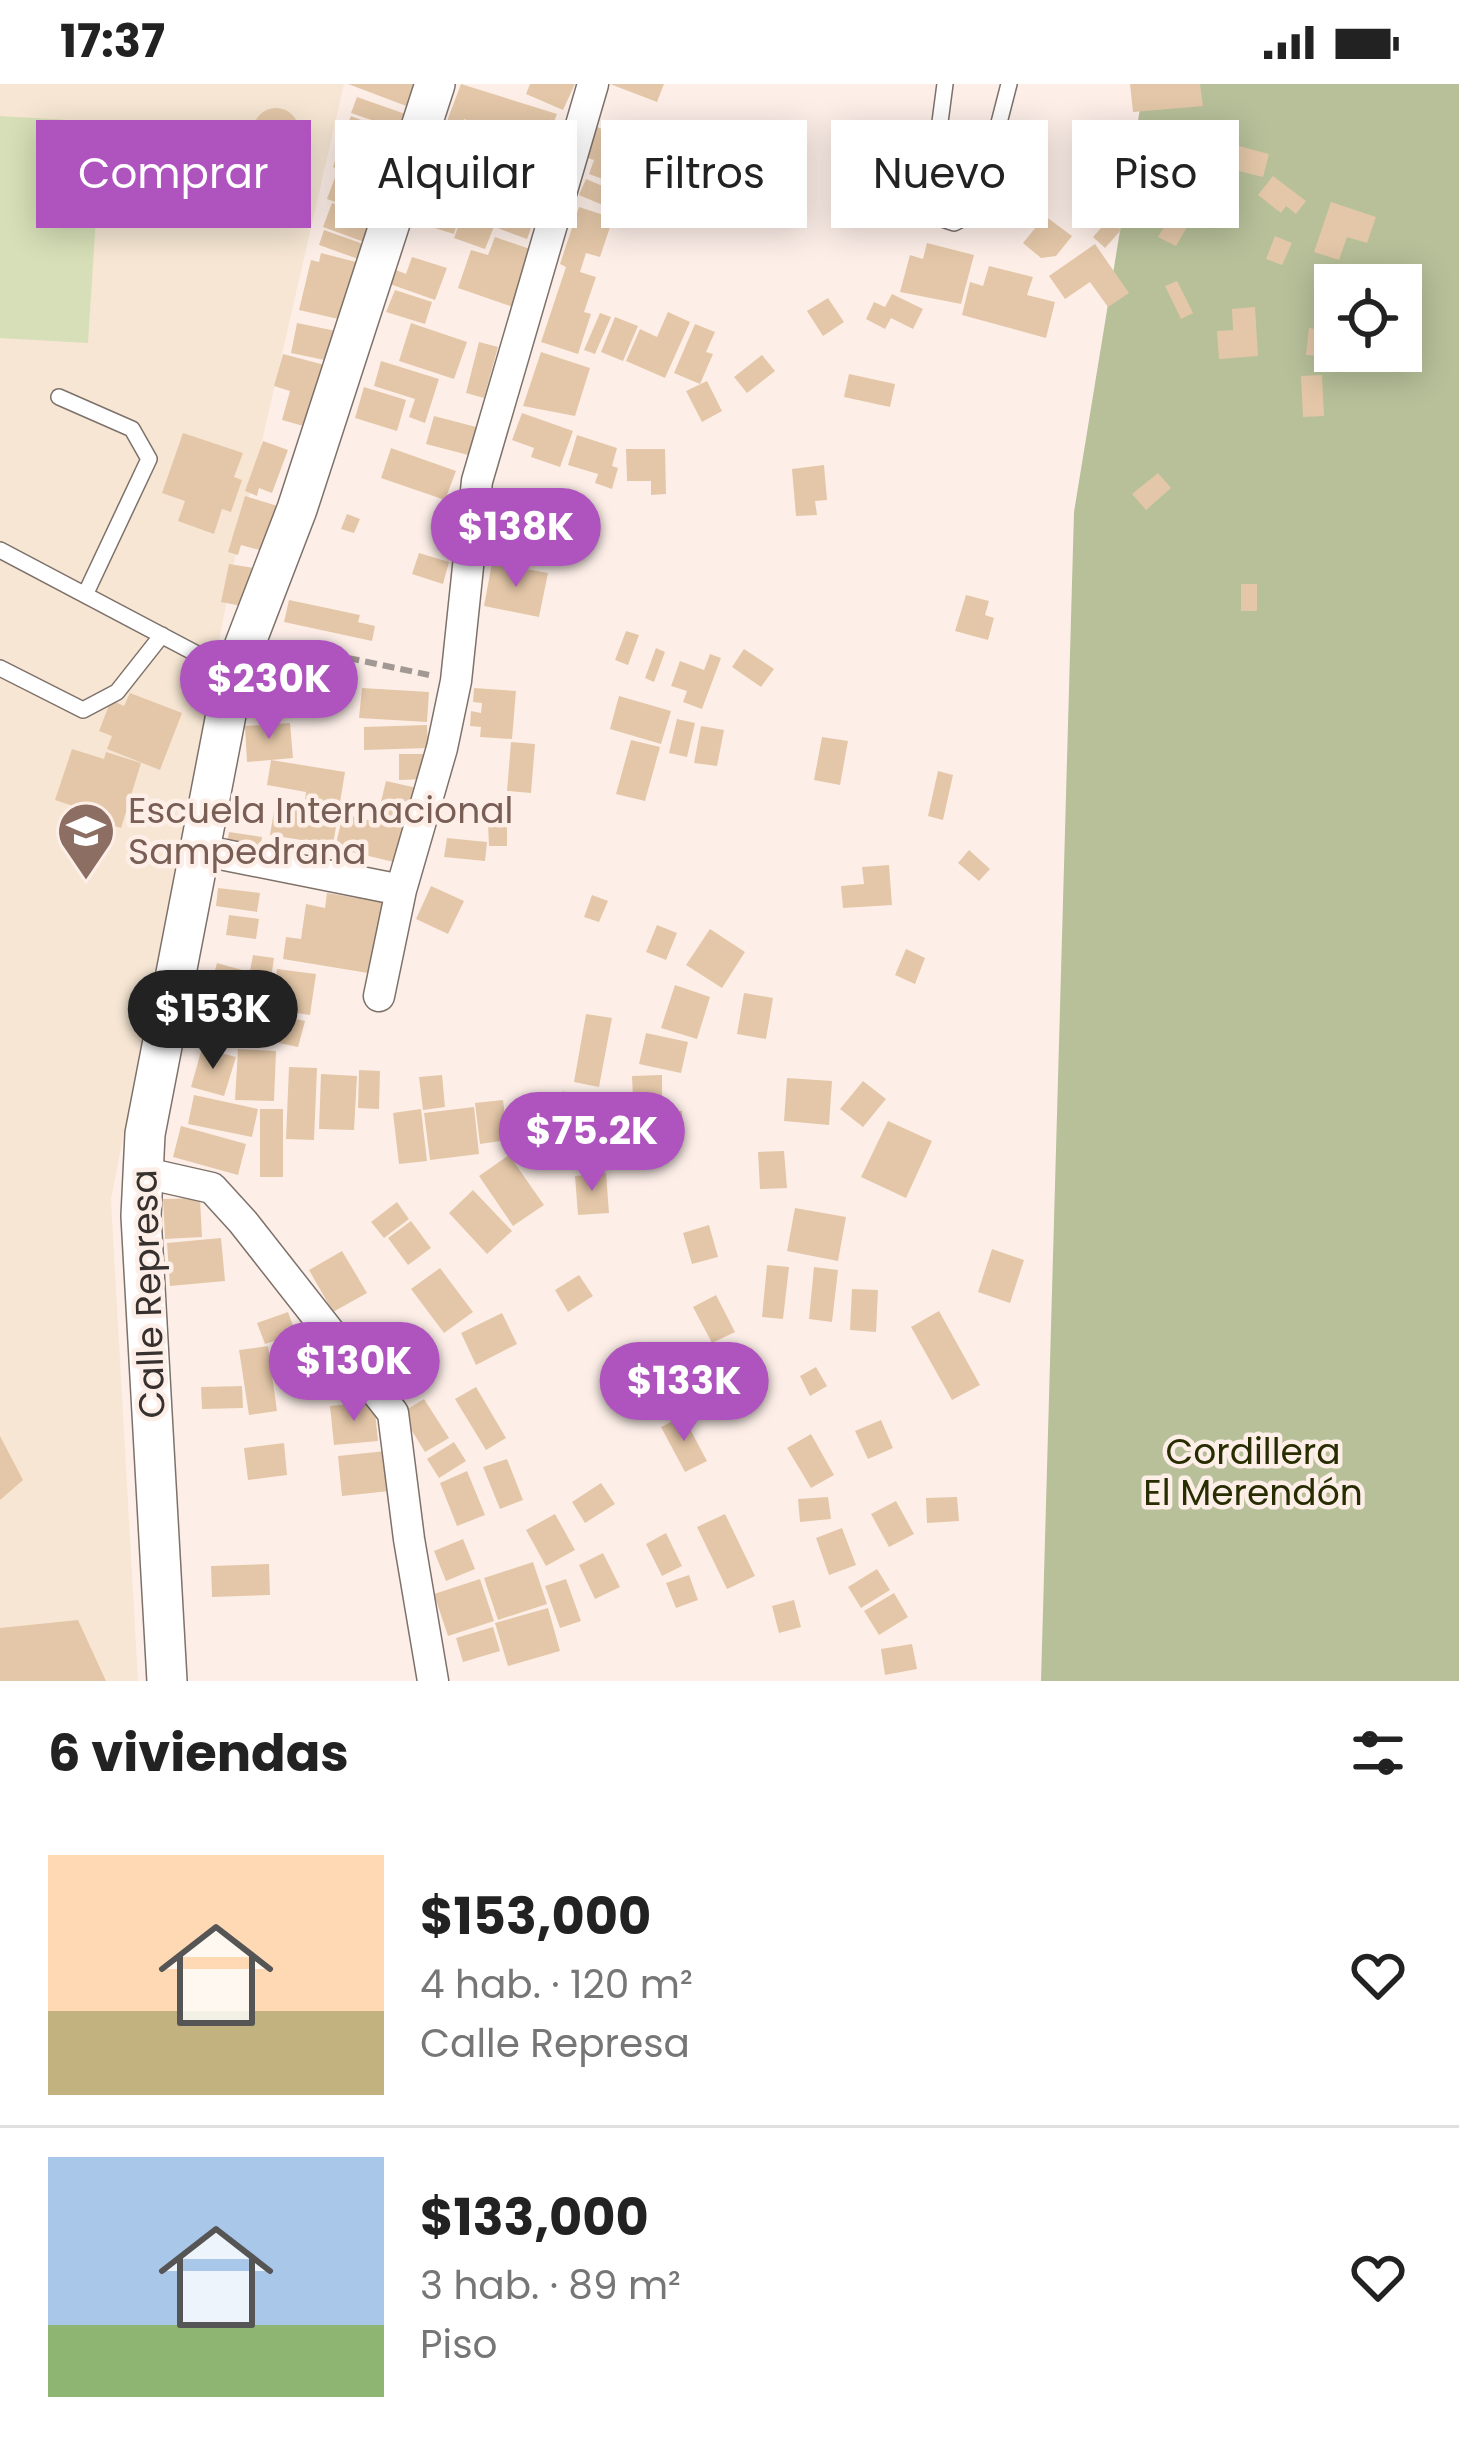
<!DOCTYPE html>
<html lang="es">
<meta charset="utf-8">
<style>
body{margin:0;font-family:Poppins,sans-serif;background:#f2f2f2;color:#222;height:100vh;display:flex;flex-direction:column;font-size:45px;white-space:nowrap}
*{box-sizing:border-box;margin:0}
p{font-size:39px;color:#767676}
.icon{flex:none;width:66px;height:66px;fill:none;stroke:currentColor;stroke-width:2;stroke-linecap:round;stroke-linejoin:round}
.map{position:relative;height:1597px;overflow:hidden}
.panel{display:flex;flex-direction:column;background:#fff;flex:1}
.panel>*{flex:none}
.banner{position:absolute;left:36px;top:36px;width:1389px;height:108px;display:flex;gap:24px}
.fabs{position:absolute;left:1314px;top:180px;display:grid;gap:24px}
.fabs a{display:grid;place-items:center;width:108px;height:108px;border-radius:0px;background:#fff;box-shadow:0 6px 30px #0003;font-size:60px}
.price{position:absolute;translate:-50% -102px;padding:0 27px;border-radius:42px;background:#af53be;color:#fff;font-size:39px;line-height:78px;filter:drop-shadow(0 3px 6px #0008)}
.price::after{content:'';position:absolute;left:50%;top:72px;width:36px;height:27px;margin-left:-18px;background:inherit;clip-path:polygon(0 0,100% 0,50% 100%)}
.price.active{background:#222;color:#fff}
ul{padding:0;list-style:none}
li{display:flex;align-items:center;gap:36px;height:300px;padding:0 48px}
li+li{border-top:3px solid #e0e0e0}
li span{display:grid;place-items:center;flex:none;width:336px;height:240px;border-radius:0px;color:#555}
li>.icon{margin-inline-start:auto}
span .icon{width:144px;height:144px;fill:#fffc;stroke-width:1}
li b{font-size:51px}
h2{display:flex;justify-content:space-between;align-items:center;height:144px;padding:0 48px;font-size:51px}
.tag{padding:0 42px;border-radius:0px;background:#fff;box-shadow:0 6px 30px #0003;font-size:42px;line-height:108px}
.tag.active{background:#af53be;color:#fff}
.status{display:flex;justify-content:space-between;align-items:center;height:84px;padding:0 60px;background:#fff;direction:ltr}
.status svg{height:33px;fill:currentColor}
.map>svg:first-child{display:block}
.education{fill:#f6e6d3}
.green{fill:#d6dfb7}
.forest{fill:#b7c099;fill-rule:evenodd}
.building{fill:#e4c7a8}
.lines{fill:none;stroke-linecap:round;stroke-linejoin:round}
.service-casing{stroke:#7d716a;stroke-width:18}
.minor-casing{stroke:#7d716a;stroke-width:33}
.tertiary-casing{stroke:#7d716a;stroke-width:42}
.path{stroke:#a39994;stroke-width:6;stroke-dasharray:12 6;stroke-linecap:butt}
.service{stroke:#fff;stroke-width:15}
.minor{stroke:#fff;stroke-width:30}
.tertiary{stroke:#fff;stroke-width:39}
.labels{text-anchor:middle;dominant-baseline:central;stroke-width:9;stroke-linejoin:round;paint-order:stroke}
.education-label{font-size:36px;fill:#785e54;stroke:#fdefe8;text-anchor:start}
.street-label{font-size:36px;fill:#36312e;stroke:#fdefe8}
.park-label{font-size:36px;fill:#272d00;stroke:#fdefe8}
</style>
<div class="status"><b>17:37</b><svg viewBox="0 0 49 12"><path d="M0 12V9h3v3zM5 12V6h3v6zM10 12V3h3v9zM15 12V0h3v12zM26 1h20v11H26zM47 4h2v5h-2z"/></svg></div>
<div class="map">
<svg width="1459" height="1597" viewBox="0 0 1459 1597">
<rect width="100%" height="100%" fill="#fdefe8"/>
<path class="education" d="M0,0H344L234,479L111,1116L138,1597H0Z"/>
<path class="green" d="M0,32L102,38L88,259L0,254Z"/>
<path class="forest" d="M1144,0H1459V1597H1041L1074,428ZM1335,201H1401V267H1335Z"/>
<path class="building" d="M348,0H427L417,26Z
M461,0L557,30L553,40L567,45L557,70L464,35L461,42L447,37Z
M530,0H575L563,26L526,10Z
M610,0H664L657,18Z
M1130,0H1200L1203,22L1133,28Z
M357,13L411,32L406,48L351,29Z
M253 47a23 23 0 1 1 46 0a23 23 0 1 1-46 0Z
M351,32L402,52L394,71L343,52Z
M663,39L684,46L673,78L653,72Z
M628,40L644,46L634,70L629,68L616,100L589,90L594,76L585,73L597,43L623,53Z
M1198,46V67L1172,68L1171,61L1153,62L1152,49Z
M1148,47L1150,69L1163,68L1164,79L1113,83L1112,70L1097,71L1095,52Z
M1209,54L1269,70L1263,93L1235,86L1231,98L1200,90Z
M447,57L489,78L479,99L436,78Z
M341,60L371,70L364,93L333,83Z
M1181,70L1202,75L1197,101L1184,98L1179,118L1151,112L1156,88L1176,92Z
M637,72L663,80L660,89L673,93L664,120L625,108Z
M501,78L538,93L529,114L513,107L510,113L491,105Z
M780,79L782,104L758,106L756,81Z
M337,88L379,103L369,130L327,115Z
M1273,92L1306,117L1296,130L1286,122L1281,129L1258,111Z
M586,95L612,106L605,122L579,111Z
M426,107L463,119L454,150L415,138Z
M490,107L538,125L527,155L495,143L500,130L483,124Z
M1331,118L1376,133L1367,159L1347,153L1339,176L1314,168Z
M332,119L373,134L364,158L323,143Z
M579,123L613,134L600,173L586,169L580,188L596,193L584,228L591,230L578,270L541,258L566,183L560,180Z
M1174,127L1191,136L1176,162L1158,153Z
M463,129L495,140L485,165L454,154Z
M1045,132L1072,152L1056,172L1041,174L1023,159Z
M1109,135L1121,146L1105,164L1093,153Z
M324,146L366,161L361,176L319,161Z
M1275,152L1292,159L1282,181L1266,175Z
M495,153L533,166L513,223L458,204L471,166L488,171Z
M927,159L974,171L961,220L900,208L910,171L923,175Z
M1095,160L1129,209L1108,223L1090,198L1065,215L1049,192Z
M321,169L360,179L347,237L299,226L311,176L319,178Z
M412,173L447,184L435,216L387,199L391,184L406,190Z
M989,182L1033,193L1027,211L1055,218L1046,254L962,231L970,198L983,202Z
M1177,197L1193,229L1181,235L1165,202Z
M395,206L432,218L425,240L386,228Z
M892,210L923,225L913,245L891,234L885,245L866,235L874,218L885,223Z
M828,214L844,238L823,252L807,227Z
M1255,223L1258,272L1219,275L1217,247L1233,246L1232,225Z
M668,228L690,238L665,294L626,277L640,245L657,253Z
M600,229L611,233L595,270L584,266Z
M615,233L638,242L623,277L601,268Z
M297,239L341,248L334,278L291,269Z
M411,239L467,258L454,295L399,277Z
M695,240L715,248L706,268L713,270L700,300L674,289Z
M1309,244L1322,246L1319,272L1306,271Z
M479,258L498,263L484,314L466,309Z
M541,268L590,284L575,332L523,322Z
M283,270L336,284L318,346L282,336L290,307L274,302Z
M762,271L775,287L747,309L734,293Z
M381,277L439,295L425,339L409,333L415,315L374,302Z
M849,290L895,300L890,323L844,313Z
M1322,291L1324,332L1303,333L1301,292Z
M707,297L722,327L702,338L686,307Z
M364,303L406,316L397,347L355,334Z
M522,329L573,347L560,383L531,373L534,364L512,356Z
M434,332L480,344L472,372L426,360Z
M183,349L243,369L234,393L242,396L231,428L222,425L214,450L178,437L185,417L162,409Z
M577,351L617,364L612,382L618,384L612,405L595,399L598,390L568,381Z
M263,357L288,366L272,409L259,404L257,412L245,407Z
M391,364L456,387L445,416L381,394Z
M626,365H665L666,410L651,411V397H627Z
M824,381L827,416L815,417L817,431L796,432L792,385Z
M1158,389L1171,404L1146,426L1132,410Z
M245,412L284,424L270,469L241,461L238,471L228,468Z
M527,415L563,424L548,482L494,468L497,456L504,457L512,426L524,429Z
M347,430L360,435L354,449L341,445Z
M419,469L449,478L443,500L412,490Z
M492,479L548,489L539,533L484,522Z
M229,480L254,484L247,523L221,518Z
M1241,500H1257V527H1241Z
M966,511L989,517L985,531L994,534L988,556L955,547Z
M289,516L360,531L358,538L375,542L372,557L284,538Z
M626,547L639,551L628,581L615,576Z
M656,564L665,568L654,598L645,594Z
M744,565L774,585L761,603L732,583Z
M710,570L721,574L702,625L683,618L687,607L671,602L680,577L704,586Z
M273,574L351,580L348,619L308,616L307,625L269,622Z
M362,604L429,608L427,638L359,634Z
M474,604L516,607L512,655L480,653L481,643L470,642L471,627L481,629L482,619L473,618Z
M130,609L182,629L160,686L107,665L112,652L99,647L111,616L124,622Z
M619,612L671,627L661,660L610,645Z
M677,635L695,639L687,673L669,669Z
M290,639L293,674L247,678L245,642Z
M427,641L428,664L364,666V643Z
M701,642L724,646L717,682L694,679Z
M822,653L848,657L840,701L814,696Z
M631,656L660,663L645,717L616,710Z
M511,658L535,660L531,709L507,707Z
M72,665L104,675L106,668L141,679L121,744L86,733L88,727L55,716Z
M399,670H425L426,695L399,696Z
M271,676L345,688L333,761L270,751L275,720L304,725L306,708L267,701Z
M938,687L953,691L943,736L928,732Z
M386,697L417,704L398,779L335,764L343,730L376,738Z
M488,739H507V762H489Z
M229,748L262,753L260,769L226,765Z
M447,754L487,758L485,777L444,773Z
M969,766L990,785L979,797L958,779Z
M889,781L892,821L843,824L841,802L864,800L862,783Z
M359,802L394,808L380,891L283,875L286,853L301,855L306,820L325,824L327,809L357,814Z
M431,802L464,817L448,850L416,835Z
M218,804L260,809L257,828L216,822Z
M592,811L608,817L599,838L584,833Z
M229,831L259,835L256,855L226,851Z
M657,841L677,849L666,876L646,868Z
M710,845L745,868L722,904L686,881Z
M906,865L925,874L915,900L895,891Z
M253,871L274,874L270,901L248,898Z
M217,879L246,887L241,907L212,898Z
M277,885L316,890L310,931L271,925Z
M675,901L710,913L697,955L661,944Z
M216,904L249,916L234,956L201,944Z
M744,909L773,914L766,955L737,950Z
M251,925L305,937L298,963L246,952Z
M586,930L612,934L599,1003L574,998Z
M646,949L688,958L681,989L639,980Z
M202,964L236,973L224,1012L191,1003Z
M238,965L276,967L274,1017L235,1016Z
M289,983L317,984L314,1056L286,1055Z
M359,986L380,987L379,1025L358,1024Z
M321,990L357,992L354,1046L319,1045Z
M442,991L445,1023L423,1026L419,993Z
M662,991V1014L633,1015L632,992Z
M787,994L832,997L829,1041L784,1037Z
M863,997L886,1015L863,1043L840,1025Z
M564,1007L586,1053L559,1066L537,1020Z
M194,1011L258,1025L252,1053L188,1040Z
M503,1016L508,1056L480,1060L475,1019Z
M640,1017L643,1050L624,1052L621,1019Z
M474,1023L479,1070L430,1076L424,1029Z
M260,1025H283V1093H260Z
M421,1025L427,1077L399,1080L393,1029Z
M652,1027H682V1054H652Z
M616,1030L620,1067L593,1070L588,1033Z
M888,1037L932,1057L906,1114L861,1093Z
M181,1042L246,1060L238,1091L173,1073Z
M784,1067L787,1104L760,1105L758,1068Z
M509,1071L544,1121L513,1142L479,1092Z
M606,1089L609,1129L578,1131L575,1092Z
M473,1106L512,1147L487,1170L449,1129Z
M200,1114L202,1153L165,1155L163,1115Z
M397,1118L409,1135L384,1154L371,1138Z
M795,1124L846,1133L838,1177L787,1167Z
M411,1137L431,1164L408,1181L388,1154Z
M709,1141L718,1173L692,1180L683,1149Z
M221,1154L225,1197L170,1202L167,1159Z
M992,1165L1024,1176L1010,1219L978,1208Z
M342,1167L367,1209L333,1228L309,1186Z
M767,1181L789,1183L783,1235L762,1233Z
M814,1183L838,1186L832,1238L809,1235Z
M440,1184L473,1228L444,1249L411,1205Z
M579,1191L593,1212L568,1228L555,1206Z
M852,1205L878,1206L876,1248L850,1246Z
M716,1211L735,1248L712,1259L693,1223Z
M939,1227L980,1301L952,1316L911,1243Z
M288,1228L296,1250L265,1260L257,1239Z
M502,1229L517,1260L476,1281L461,1249Z
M268,1262L277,1327L249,1331L239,1266Z
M816,1283L827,1302L810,1312L800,1292Z
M667,1289L682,1315L663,1326L648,1299Z
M242,1302L243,1324L202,1325L201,1303Z
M476,1303L506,1354L486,1366L455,1315Z
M424,1315L449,1354L425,1368L401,1329Z
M374,1318L378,1357L334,1361L330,1322Z
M683,1332L707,1377L685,1388L661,1343Z
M881,1336L893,1364L868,1375L855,1347Z
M811,1350L834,1391L811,1404L787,1364Z
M0,1352L23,1396L0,1416Z
M454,1358L466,1377L439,1394L427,1375Z
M284,1359L287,1391L248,1396L244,1364Z
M386,1367L390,1407L342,1412L338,1372Z
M507,1375L523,1416L500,1425L483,1383Z
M467,1387L485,1431L457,1442L440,1399Z
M601,1399L615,1420L585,1439L572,1418Z
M828,1413L831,1435L800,1438L798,1415Z
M957,1413L959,1437L927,1439L926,1414Z
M896,1417L914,1450L889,1463L871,1430Z
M555,1430L575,1466L546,1482L526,1446Z
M725,1430L755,1492L727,1505L697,1443Z
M842,1444L856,1481L829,1491L816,1454Z
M666,1449L682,1482L662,1492L646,1460Z
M463,1455L475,1485L446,1497L434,1467Z
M603,1469L620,1503L595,1515L579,1481Z
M533,1478L547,1520L498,1536L484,1494Z
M269,1480L270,1511L212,1513L211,1482Z
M877,1485L890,1506L861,1524L848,1503Z
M689,1491L698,1516L676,1524L666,1499Z
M480,1495L494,1537L448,1552L434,1510Z
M566,1495L581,1537L560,1544L545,1502Z
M894,1509L908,1533L879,1551L864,1527Z
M794,1516L801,1543L779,1549L772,1522Z
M548,1524L560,1567L508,1582L495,1539Z
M78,1536L106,1597H0V1544Z
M493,1543L500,1567L463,1578L456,1554Z
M912,1560L917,1585L885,1591L881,1565Z"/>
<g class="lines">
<defs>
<path id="service" d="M945,0L930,114L936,133L954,139L976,128L1009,0
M59,313L132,345L149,375L85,511
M0,466L231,588
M0,584L83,626L117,608L162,551"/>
<path id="minor" d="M200,766L401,806
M379,912L401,806L442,664L456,597L477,397L593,0
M141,1088L212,1104L243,1138L393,1329L409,1455L433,1597"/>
<path id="tertiary" d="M167,1597L141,1132L145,1050L234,589L297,425L435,0"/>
</defs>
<use href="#service" class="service-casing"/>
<use href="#minor" class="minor-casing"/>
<use href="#tertiary" class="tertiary-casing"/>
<path class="path" d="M277,559L429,591"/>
<use href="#service" class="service"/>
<use href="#minor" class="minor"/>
<use href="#tertiary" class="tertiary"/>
</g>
<defs>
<symbol id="school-pin" viewBox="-11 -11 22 30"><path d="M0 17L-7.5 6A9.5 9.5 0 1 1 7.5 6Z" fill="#8d6e63" stroke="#fdefe8"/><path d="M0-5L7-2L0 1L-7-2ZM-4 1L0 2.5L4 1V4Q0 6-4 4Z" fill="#fff"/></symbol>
</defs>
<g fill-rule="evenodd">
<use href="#school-pin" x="53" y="714" width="66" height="90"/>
</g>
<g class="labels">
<g class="education-label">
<text x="128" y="726">Escuela Internacional<tspan x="128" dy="41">Sampedrana</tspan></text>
</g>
<g class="street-label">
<text transform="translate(148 1210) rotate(-92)">Calle Represa</text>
</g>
<g class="park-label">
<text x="1253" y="1367">Cordillera<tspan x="1253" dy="41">El Merendón</tspan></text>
</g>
</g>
</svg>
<div class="fabs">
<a><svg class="icon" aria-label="locate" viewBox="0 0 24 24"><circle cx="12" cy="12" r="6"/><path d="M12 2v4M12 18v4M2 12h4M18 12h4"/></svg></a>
</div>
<b class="price" style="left:516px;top:506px">$138K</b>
<b class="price" style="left:269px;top:658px">$230K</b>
<b class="price active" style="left:213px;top:988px">$153K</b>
<b class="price" style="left:592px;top:1110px">$75.2K</b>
<b class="price" style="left:354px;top:1340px">$130K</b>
<b class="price" style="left:684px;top:1360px">$133K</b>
<div class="banner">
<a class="tag active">Comprar</a>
<a class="tag">Alquilar</a>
<a class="tag">Filtros</a>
<a class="tag">Nuevo</a>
<a class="tag">Piso</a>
</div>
</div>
<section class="panel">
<h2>6 viviendas<svg class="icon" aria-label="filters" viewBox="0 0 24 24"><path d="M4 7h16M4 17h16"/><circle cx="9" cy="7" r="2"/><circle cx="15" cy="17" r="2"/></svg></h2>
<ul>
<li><span style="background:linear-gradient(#ffd9b3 65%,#c2b280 0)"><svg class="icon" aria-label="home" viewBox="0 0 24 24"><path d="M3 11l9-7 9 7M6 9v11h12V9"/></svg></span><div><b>$153,000</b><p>4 hab. · 120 m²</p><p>Calle Represa</p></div><svg class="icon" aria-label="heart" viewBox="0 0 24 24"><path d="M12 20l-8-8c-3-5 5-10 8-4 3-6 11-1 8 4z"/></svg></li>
<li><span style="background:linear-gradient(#a9c7e8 70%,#8fb573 0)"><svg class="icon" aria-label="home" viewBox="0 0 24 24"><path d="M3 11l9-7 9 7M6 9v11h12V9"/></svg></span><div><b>$133,000</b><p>3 hab. · 89 m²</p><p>Piso</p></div><svg class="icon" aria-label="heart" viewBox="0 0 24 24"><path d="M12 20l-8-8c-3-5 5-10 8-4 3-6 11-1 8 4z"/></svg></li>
</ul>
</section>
